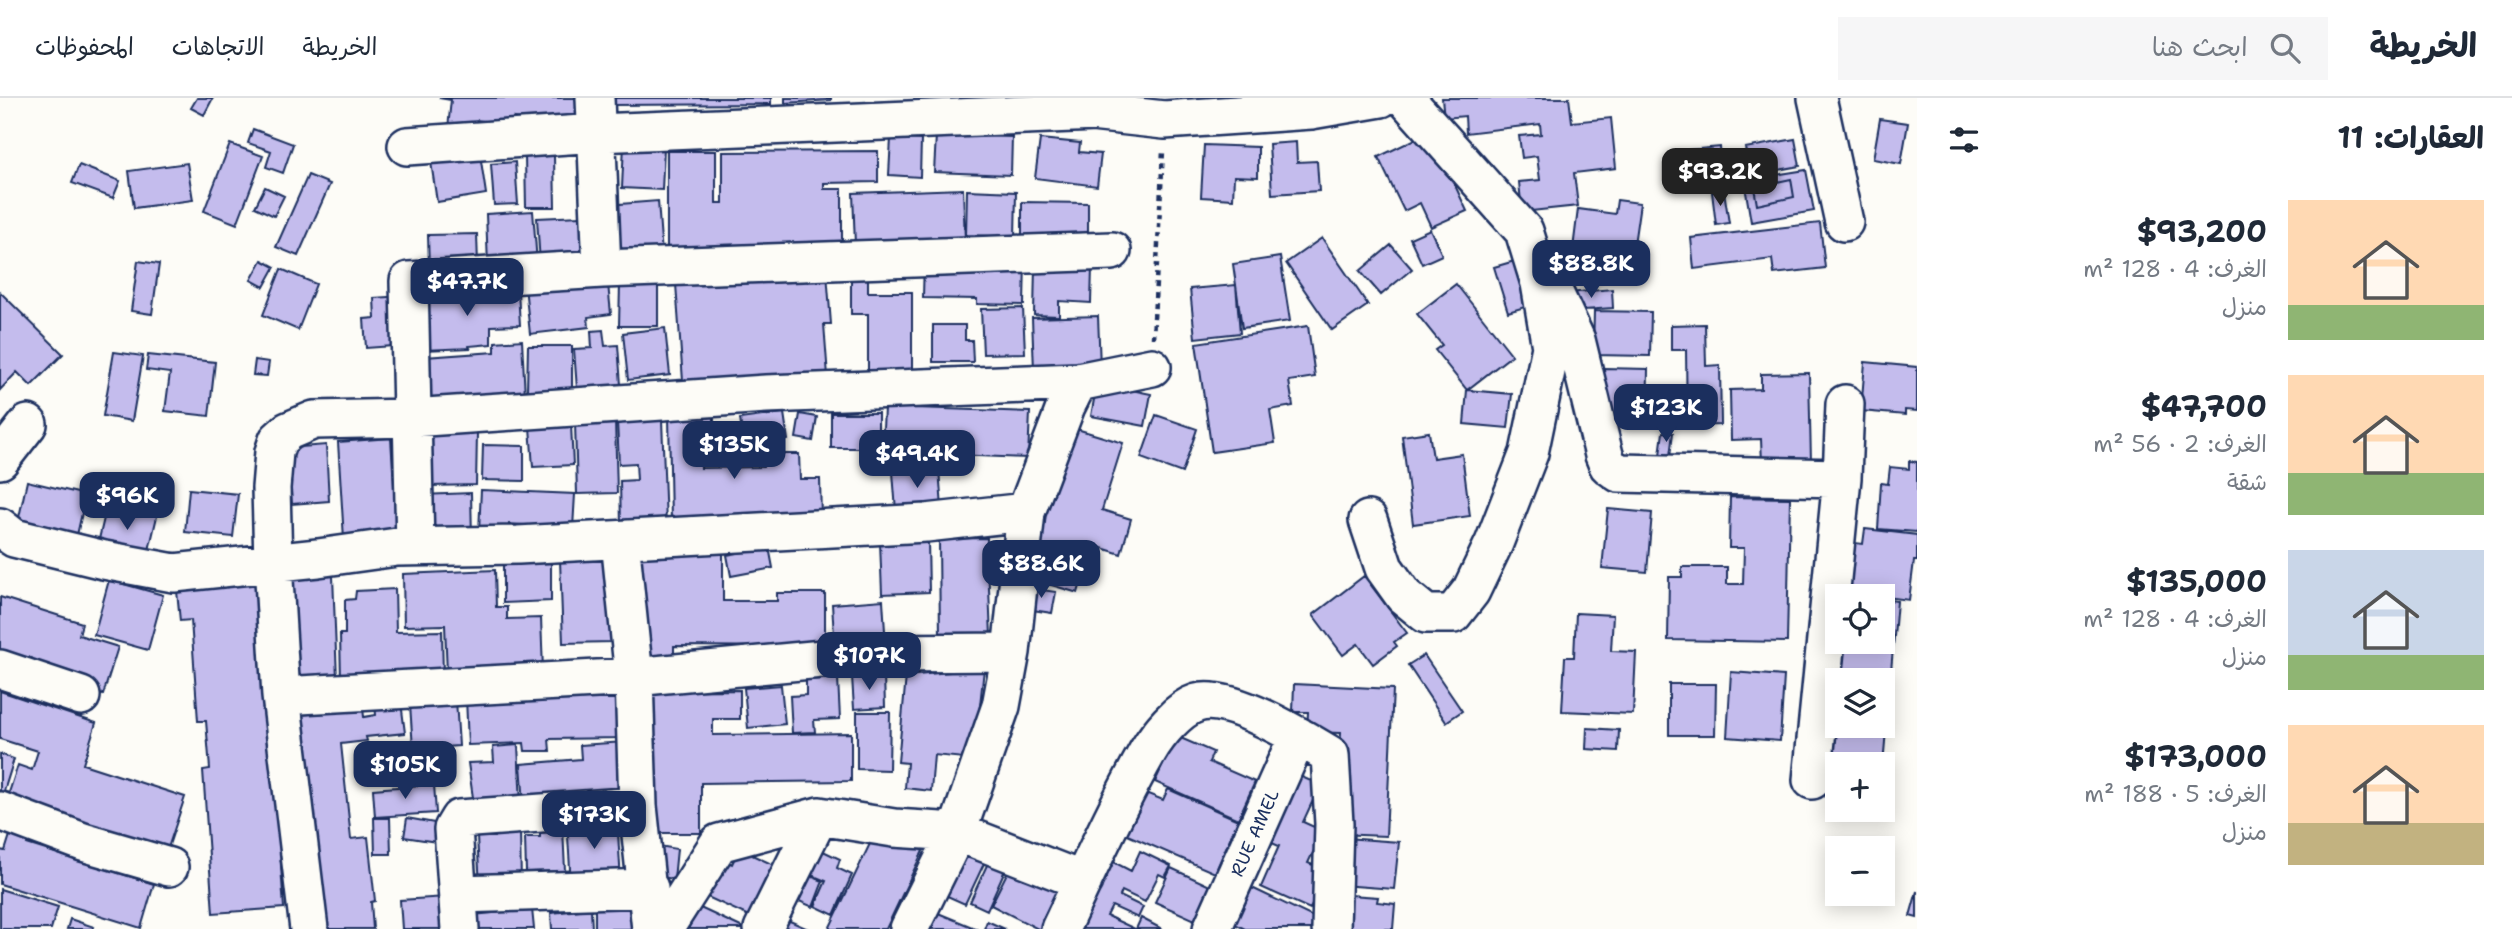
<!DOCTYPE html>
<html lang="ar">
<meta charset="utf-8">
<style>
body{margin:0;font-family:"Shantell Sans","Playpen Sans Arabic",sans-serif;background:#f6f6f7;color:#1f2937;direction:rtl;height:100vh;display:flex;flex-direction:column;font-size:26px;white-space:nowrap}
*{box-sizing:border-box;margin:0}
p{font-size:23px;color:#747a83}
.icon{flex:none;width:38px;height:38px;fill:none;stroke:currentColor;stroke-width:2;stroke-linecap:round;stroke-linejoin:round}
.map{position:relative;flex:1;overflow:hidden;direction:ltr}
.panel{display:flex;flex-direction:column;background:#fff;width:595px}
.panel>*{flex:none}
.controls{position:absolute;left:1825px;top:486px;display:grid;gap:14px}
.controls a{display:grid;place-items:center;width:70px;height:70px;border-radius:0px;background:#fff;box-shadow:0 4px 18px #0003;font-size:35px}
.price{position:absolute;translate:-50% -60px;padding:0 16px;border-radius:14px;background:#1b2f5e;color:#fff;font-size:23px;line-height:46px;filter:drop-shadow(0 2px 4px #0008)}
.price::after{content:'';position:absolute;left:50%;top:42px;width:21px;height:16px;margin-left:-10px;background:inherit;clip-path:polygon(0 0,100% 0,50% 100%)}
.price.current{background:#222;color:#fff}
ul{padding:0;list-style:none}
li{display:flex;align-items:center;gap:21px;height:175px;padding:0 28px}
li span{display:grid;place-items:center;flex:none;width:196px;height:140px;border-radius:0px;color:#555}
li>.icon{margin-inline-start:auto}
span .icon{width:84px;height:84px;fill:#fffc;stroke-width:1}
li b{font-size:30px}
h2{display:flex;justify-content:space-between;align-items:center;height:84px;padding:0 28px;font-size:30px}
header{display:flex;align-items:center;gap:42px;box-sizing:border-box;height:98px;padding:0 35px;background:#fff;border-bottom:2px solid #e0e1e3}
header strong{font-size:33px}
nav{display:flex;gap:38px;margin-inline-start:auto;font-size:24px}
.search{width:490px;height:63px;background:#f6f6f7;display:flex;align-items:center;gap:18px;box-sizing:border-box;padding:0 24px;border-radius:0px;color:#747a83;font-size:26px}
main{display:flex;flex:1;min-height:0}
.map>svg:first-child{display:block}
.building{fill:#c4bced;stroke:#1b2f5e;stroke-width:2;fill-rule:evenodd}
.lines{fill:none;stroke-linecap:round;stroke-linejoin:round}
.minor-casing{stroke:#1b2f5e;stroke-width:42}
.path{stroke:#1b2f5e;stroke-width:4.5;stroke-dasharray:5 5;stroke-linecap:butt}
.minor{stroke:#fdfcf7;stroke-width:37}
.labels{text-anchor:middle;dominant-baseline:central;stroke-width:6;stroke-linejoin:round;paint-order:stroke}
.street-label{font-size:18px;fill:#1b2f5e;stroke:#fdfcf7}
</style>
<header>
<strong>الخريطة</strong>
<div class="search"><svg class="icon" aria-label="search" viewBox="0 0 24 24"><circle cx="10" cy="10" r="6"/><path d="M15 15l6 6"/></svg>ابحث هنا</div>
<nav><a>الخريطة</a><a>الاتجاهات</a><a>المحفوظات</a></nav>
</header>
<main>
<section class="panel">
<h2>العقارات: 11<svg class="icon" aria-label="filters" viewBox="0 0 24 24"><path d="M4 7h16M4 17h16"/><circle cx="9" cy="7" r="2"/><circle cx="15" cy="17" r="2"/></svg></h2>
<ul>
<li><span style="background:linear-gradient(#ffd9b3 75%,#8fb573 0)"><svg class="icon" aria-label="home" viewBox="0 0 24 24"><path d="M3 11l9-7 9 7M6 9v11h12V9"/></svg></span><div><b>$93,200</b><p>الغرف: 4 · 128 m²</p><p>منزل</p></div></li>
<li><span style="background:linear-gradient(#ffd9b3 70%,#8fb573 0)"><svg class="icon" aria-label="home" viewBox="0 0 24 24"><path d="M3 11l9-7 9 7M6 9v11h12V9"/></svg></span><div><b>$47,700</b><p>الغرف: 2 · 56 m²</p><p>شقة</p></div></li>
<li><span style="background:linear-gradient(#c9d6e8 75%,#8fb573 0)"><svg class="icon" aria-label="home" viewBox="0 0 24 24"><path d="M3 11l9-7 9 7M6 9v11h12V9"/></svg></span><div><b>$135,000</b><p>الغرف: 4 · 128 m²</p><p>منزل</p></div></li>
<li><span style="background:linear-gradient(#ffd9b3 70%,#c2b280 0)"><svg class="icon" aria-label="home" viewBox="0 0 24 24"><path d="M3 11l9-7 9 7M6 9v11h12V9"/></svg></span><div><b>$173,000</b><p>الغرف: 5 · 188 m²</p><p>منزل</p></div></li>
</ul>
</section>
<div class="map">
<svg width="1917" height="831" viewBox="0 0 1917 831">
<rect width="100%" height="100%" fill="#fdfcf7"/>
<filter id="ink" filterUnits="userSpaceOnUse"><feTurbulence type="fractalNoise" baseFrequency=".0143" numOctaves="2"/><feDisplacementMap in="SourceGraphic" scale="14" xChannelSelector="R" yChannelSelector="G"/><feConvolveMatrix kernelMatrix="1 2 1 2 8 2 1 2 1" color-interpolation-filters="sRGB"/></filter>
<g filter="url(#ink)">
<path class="building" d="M197,0H213L204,17L191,10Z
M439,0H581L577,28L514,20V27L477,22L475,33L448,30L451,2Z
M613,0H771V6L613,7Z
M785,0H831V2L785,5Z
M1442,0H1569L1572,24L1611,20L1616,70L1574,75L1578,108L1522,114L1519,84L1540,82L1537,58L1522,60L1519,38L1541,36L1540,26L1466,35L1465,18L1444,20Z
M1880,21L1908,25L1901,66L1873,61Z
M253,31L293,46L283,75L266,69L271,53L248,45Z
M1430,34L1467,113L1431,129L1420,105L1404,113L1378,59Z
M936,37L1012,39L1011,77L934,74Z
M891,40L921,42L920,79L889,77Z
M1040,41L1080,45L1079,54L1101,56L1097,88L1035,80Z
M1795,41L1800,68L1751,77L1745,50Z
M1296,44L1297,64L1317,63L1319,93L1272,96L1269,46Z
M230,46L263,58L237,126L204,113Z
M624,46L664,49L662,92L622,90Z
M1204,47L1258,49V79L1234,78L1233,101L1201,99Z
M1720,49L1723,87L1680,91L1677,53Z
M667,53H716V105H723V54L878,53V84L824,85V91H842V149L667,150Z
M480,56L486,96L437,104L431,64Z
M525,58H554L555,109H526Z
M515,64L518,106L494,107L491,66Z
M187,65L193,102L134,110L129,73Z
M79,67L120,83L113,100L72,85Z
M1806,72L1814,113L1751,124L1744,82ZM1791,81L1794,99L1757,107L1754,89Z
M308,77L330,86L298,158L276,149Z
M1791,81L1794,99L1757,107L1754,89Z
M265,89L284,98L274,118L255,109Z
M963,91L965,143L855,147L853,95Z
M967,92L1016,94L1015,139L966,137Z
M1724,93L1729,125L1716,127L1712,94Z
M1617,102L1640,105L1631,167L1572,159L1578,111L1615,116Z
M658,103L662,157L610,161L607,107Z
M1022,104L1088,105V145L1022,144Z
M533,113L537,165L488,167L486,116Z
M581,118L583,163L540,165L537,120Z
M1820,125L1825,170L1774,176L1772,161L1694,171L1691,140Z
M1430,131L1442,157L1422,166L1410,140Z
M477,136L478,167L429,169L428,137Z
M1322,140L1368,207L1332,232L1286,165Z
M1391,147L1412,171L1381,197L1360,173Z
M1280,159L1290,223L1242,230L1233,166Z
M924,160L1025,161L1024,207L977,206V201L923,200Z
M1525,160L1538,205L1508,214L1494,169Z
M262,162L275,169L264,189L251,182Z
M138,163L159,166L152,216L131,213Z
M1035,167L1092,169L1091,205L1059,203V218L1034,217Z
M281,171L316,186L298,232L263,217Z
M827,175L831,226H824L828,278L780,282L779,276L683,283L676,186Z
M851,178H868V194H912V279L868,278V216H851Z
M658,185V228H619L620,186Z
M608,186L611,216L588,219L589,229L530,236L525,188Z
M1456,186L1512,257L1467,292L1435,252L1442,247L1417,216Z
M1236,187L1240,235L1195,240L1190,191Z
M1612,191L1613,210L1569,213L1568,195Z
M518,193L520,227L491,228V246L469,248L470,250L424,252L423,196Z
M0,194L63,256L31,288L17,274L0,292Z
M403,198L407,247L366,250L364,221L375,220L374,200Z
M1023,210L1025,255L983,256L981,211Z
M1594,213L1651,214L1650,258L1593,257Z
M1098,218L1100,269L1034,272L1032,220Z
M1705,226L1706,268L1720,267L1721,327L1687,328L1686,252H1671V227Z
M933,227H965V242H972L973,264H933Z
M1308,228L1315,279L1289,283L1293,308L1270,312L1275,345L1212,354L1196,245Z
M665,230L670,277L628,282L623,235Z
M603,232L605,248L618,247L621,287L577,291L574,251L592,250L591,233Z
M522,242L525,298L428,304L425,259L495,254V244Z
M528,248H572V293H527Z
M114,254L143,258L132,323L103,318Z
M148,257L215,264L209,318L165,313L170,275L146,272Z
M255,262L269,264L267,278L253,277Z
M1865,264L1917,269V313L1905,312V317L1861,313Z
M1604,270L1648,271L1647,328L1603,327Z
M1809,275L1811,364L1762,365L1761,341L1731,342L1730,292L1761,291V276Z
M1097,285L1151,296L1145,328L1091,318Z
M1467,292L1512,296L1508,330L1464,326Z
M884,309L1030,314L1028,360L882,354Z
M784,315L788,342L744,348L740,321Z
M831,315H878V350H831Z
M800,316L817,319L813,343L796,340Z
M714,317V351L700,352L701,370L763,369V356H799L800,381H820L821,419L671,423L669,318Z
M1156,317L1197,331L1182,375L1141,360Z
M615,322L617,395L577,396L575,324Z
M662,322L666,426L621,428L620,383L637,382L636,365L619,366L617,323Z
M571,327L573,367L533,369L530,329Z
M1070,329L1123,345L1102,412L1131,421L1121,456L1092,447L1078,495L1021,478Z
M1429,334L1433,360L1462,356L1470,418L1413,426L1402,338Z
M1663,334L1673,335L1670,358L1660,357Z
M430,335H477L476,387L430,388Z
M391,340L397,437L344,441L338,344Z
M326,347L329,403L292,406L288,350Z
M483,347L524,348V383L482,382Z
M1909,363L1917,364V434L1878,431L1881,385L1888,386L1890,369L1909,371Z
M939,371L942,410L896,413L893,374Z
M27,383L86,397L75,446L16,433Z
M189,391L238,396L233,439L185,434Z
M481,392L575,396L573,430L509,426L508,435L479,433Z
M471,395L472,441L423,442L422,397Z
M1730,399L1790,400L1787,544L1668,542L1669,479H1682V469H1727V486H1743L1744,450H1729Z
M108,403L158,414L146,465L96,454Z
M1608,411L1652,415L1647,474L1602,470Z
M1865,431L1917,437V463H1914L1909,502L1840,493L1847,444L1863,446Z
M987,440L991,540L940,541L939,441Z
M928,442L929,494L882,496L880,444Z
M769,449L773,470L731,478L727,457Z
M632,456H723V503H777V495H825V549L674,548V561L641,560Z
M610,458L613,544L563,545L560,462Z
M551,465V503L503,505V466Z
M495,472L496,509H507V521L541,520L543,572L447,575L445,527L404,528L403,476Z
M260,474L284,810L213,815L203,672L210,671L206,623H198L191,522L180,523L177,493L191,492V479Z
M333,478L337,581L289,583L285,480Z
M1364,478L1407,535L1394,544L1397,548L1373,566L1358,546L1343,557L1313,517Z
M109,482L163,497L148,552L94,537Z
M1029,490L1056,494L1052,515L1026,511Z
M395,491L396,534L442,533L443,579L341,581L340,536H345V502L355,501L356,493Z
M0,499L82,525L79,537L118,549L103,597L0,564Z
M1883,501L1897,503L1883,667H1838V673L1823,672L1838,596V628H1883V583H1864V579L1837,577L1840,544H1883Z
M883,502L886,549L835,553L832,506Z
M1576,515L1613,517L1611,553L1636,554L1633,616L1562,613L1565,559H1574Z
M1424,557L1462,613L1446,624L1408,567Z
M984,571L974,661L934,657L931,693L905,690L907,665L898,664L906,578Z
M1731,574L1784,578L1780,643L1727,639Z
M884,577L885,609L854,611L852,578Z
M838,580L840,621L814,622L815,634L792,635L790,598L806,597V582Z
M1294,586L1393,591L1386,738L1336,736L1341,635L1307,634L1308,614H1293Z
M1669,586H1716L1715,637H1669Z
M781,587L785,626L748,630L744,590Z
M740,592V621H713V637L851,635V683L701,685V735H650L645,593Z
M0,593L96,625L83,666L185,699L166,756L4,710L18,667L32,672L38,653L0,641Z
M621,593L622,640L549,641L550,653H525L524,645L468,647L466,599Z
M362,601L364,619L376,617L375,606L401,604L405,635L366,639L367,643L341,646L351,741L368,739L375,803L371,804L373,831H318L296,617L323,615V606Z
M456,602L459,648L413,651L410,606Z
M857,614H890L889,672L857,671Z
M1587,630L1619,632L1618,653L1586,651Z
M1176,638L1213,654L1209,664L1255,684L1238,721L1155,684Z
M625,644L629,698L524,706L521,666L581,661L580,647Z
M518,647L521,706L474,707L468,665L494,664L493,649Z
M0,656L14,661L0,706Z
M1295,676L1320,687L1303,724L1323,733L1308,765L1327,773L1310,811L1261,789L1279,748L1265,742Z
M434,686L436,715L375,719L373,691Z
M1168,691L1238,722L1215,775L1125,736L1143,694L1163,702Z
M617,719L621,784L571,787L567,722Z
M374,720H390L391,756H375Z
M407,720L440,726L437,744L404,739Z
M563,730L565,773L526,774L525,739H540V731Z
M877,731L923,753L886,831H829Z
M494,732H520L521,786L480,787L477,739H494Z
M11,734L29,740L27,746L154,786L141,830L0,786V752L5,753Z
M1345,740L1399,744L1394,791L1341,787Z
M659,748L677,751L674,781L655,778Z
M968,748L988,757L965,806L945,797Z
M739,751L776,768L753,820L703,797L719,760L732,766Z
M821,752L840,761L837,770L852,777L834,817L815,808L826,783L809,776Z
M1140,753L1171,768L1165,779L1159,776L1145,804L1122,793L1120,798L1143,809L1138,820L1112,808L1107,818L1135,831H1077L1110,762L1131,773Z
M992,756L1009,763L987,812L970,804Z
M1015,759L1066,785L1042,831H1038L991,807Z
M1171,770L1210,788L1195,822L1155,804Z
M803,775L823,783L813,809L792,800Z
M1252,790L1315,820L1311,831H1245L1235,826Z
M0,791L58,809L51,831H0Z
M1917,793V820L1910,818Z
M1350,797L1378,799L1377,804L1395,806L1393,831H1347Z
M446,799L448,831H402L400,802Z
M638,809L639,831H595V811Z
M698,809L743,830V831H688Z
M532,811L534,831H474L473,817Z
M591,811L592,831H552L551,815Z
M938,815L977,831H931Z
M783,820L808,831H778Z
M1141,820L1162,831H1136Z
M70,821L94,829L93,831H67Z
M987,823L1005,831H984Z"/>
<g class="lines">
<defs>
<path id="minor" d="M595,0L602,171
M1817,0L1844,124
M1073,12L1164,22L1311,12L1381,0
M407,48L597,35L1097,14
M1555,197L1576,242L1604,357L1608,367L1619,375L1842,380
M0,362L28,326
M1368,422L1384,470L1404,498L1426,516H1453L1471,493L1494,445L1529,355L1551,249L1540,185L1524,133L1405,0
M0,429L14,440L104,462L174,475L318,460L397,449L518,447L926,425L1026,414
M620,442L634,579L638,708L651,831
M415,448L409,183L602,171L1112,153
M0,571L81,598
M281,598L634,579L885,555L1011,554
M1812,682L1842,380L1845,306
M0,713L83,744L169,769
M459,796L649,790
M309,831L281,598L273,465L271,390L274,354L278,342L288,333L314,322L411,320L766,296L1078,284L1152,269
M460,831L453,731L459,721L638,708
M664,831L719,745L819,718L894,730L957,734L1083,783
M763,831L819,718
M909,831L957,734L1001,608L1011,554L1026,414L1066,308L1078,284
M1060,831C1088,772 1116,709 1148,653C1158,636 1178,611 1197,605C1228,595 1302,640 1330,657L1334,726L1331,831
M1212,831L1298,638"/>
</defs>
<use href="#minor" class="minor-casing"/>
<path class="path" d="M1153,240L1163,53"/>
<use href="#minor" class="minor"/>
</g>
</g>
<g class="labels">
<g class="street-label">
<text transform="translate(1255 735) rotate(-66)">RUE AMEL</text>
</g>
</g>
</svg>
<div class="controls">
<a><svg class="icon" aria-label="locate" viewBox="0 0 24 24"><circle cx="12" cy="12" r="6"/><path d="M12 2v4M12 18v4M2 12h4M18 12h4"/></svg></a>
<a><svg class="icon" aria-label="layers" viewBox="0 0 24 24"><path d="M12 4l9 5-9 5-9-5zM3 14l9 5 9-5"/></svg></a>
<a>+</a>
<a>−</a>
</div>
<b class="price current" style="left:1720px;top:110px">$93.2K</b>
<b class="price" style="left:1591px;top:202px">$88.8K</b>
<b class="price" style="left:467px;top:220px">$47.7K</b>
<b class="price" style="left:1666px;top:346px">$123K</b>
<b class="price" style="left:734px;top:383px">$135K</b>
<b class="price" style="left:917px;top:392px">$49.4K</b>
<b class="price" style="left:127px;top:434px">$96K</b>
<b class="price" style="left:1041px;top:502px">$88.6K</b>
<b class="price" style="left:869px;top:594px">$107K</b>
<b class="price" style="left:405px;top:703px">$105K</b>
<b class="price" style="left:594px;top:753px">$173K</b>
</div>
</main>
